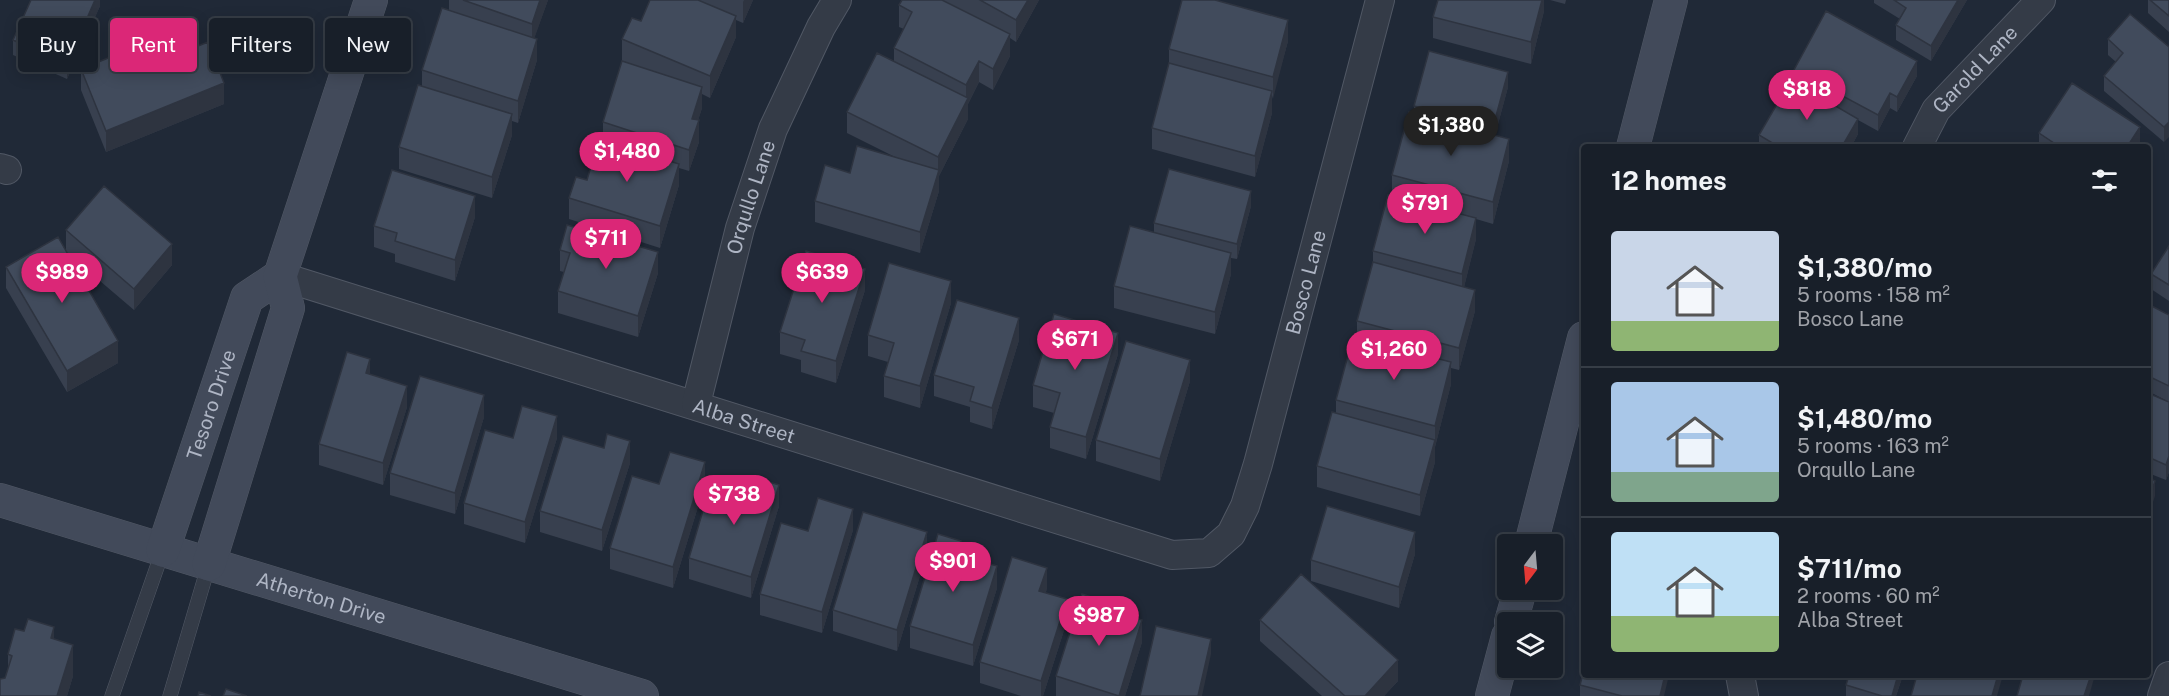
<!DOCTYPE html>
<meta charset="utf-8">
<style>
body{margin:0;font-family:"Public Sans",sans-serif;background:#252c35;color:#f1f3f6;height:100vh;display:flex;flex-direction:column;font-size:22px;white-space:nowrap}
*{box-sizing:border-box;margin:0}
p{font-size:20px;color:#9fa2a8}
.icon{flex:none;width:33px;height:33px;fill:none;stroke:currentColor;stroke-width:2;stroke-linecap:round;stroke-linejoin:round}
.map{position:relative;flex:1;overflow:hidden}
.drawer{position:absolute;left:1581px;top:144px;width:570px;height:534px;display:flex;flex-direction:column;background:#181f29;border-radius:6px;box-shadow:0 3px 15px #0003,0 0 0 2px #363d46}
.drawer>*{flex:none}
.hud{position:absolute;left:18px;top:18px;width:570px;height:54px;display:flex;gap:12px}
.needle{width:39px;rotate:196deg}
.tools{position:absolute;left:1497px;top:534px;display:grid;gap:12px}
.tools a{display:grid;place-items:center;width:66px;height:66px;border-radius:6px;background:#181f29;box-shadow:0 3px 15px #0003,0 0 0 2px #363d46;font-size:30px}
.price{position:absolute;translate:-50% -51px;padding:0 14px;border-radius:21px;background:#db2777;color:#fff;font-size:20px;line-height:39px;filter:drop-shadow(0 2px 3px #0008)}
.price::after{content:'';position:absolute;left:50%;top:36px;width:18px;height:14px;margin-left:-9px;background:inherit;clip-path:polygon(0 0,100% 0,50% 100%)}
.price.on{background:#222;color:#fff}
ul{padding:0;list-style:none}
li{display:flex;align-items:center;gap:18px;height:150px;padding:0 30px}
li+li{border-top:2px solid #363d46}
li span{display:grid;place-items:center;flex:none;width:168px;height:120px;border-radius:6px;color:#555}
li>.icon{margin-inline-start:auto}
span .icon{width:72px;height:72px;fill:#fffc;stroke-width:1}
li b{font-size:26px}
h2{display:flex;justify-content:space-between;align-items:center;height:72px;padding:0 30px;font-size:26px}
.chip{padding:0 21px;border-radius:6px;background:#181f29;box-shadow:0 3px 15px #0003,0 0 0 2px #363d46;font-size:21px;line-height:54px}
.chip.on{background:#db2777;color:#fff}
.map>svg:first-child{display:block}
.lines{fill:none;stroke-linecap:round;stroke-linejoin:round}
.lane-casing{stroke:#515865;stroke-width:15}
.street-casing{stroke:#515865;stroke-width:30}
.secondary-casing{stroke:#515865;stroke-width:34}
.lane{stroke:#343b47;stroke-width:14}
.street{stroke:#343b47;stroke-width:28}
.secondary{stroke:#424a5a;stroke-width:33}
.wall{fill:#38404f}
.shaded-wall{fill:#2e3440}
.building{fill:#414b5c;stroke:#2e3440;stroke-width:1.5}
.labels{text-anchor:middle;dominant-baseline:central;stroke-width:4.5;stroke-linejoin:round;paint-order:stroke}
.street-label{font-size:20px;fill:#aeb5c4;stroke:#19202c}
</style>
<div class="map">
<svg width="2169" height="696" viewBox="0 0 2169 696">
<rect width="100%" height="100%" fill="#202937"/>
<g class="lines">
<defs>
<path id="lane" d="M112,696L163,550
M170,696L209,564"/>
<g id="street">
<path id="s1" d="M1917,147L1936,110L2041,0"/>
<path d="M0,168L7,170"/>
<path id="s2" d="M280,276L1172,555L1209,553L1231,534L1245,506L1258,464L1380,0"/>
<path id="s3" d="M696,404L740,228L773,129L821,27L837,0"/>
<path d="M1740,675L1744,696"/>
<path d="M2162,696L2169,676"/>
</g>
<g id="secondary">
<path d="M1633,147L1671,0"/>
<path id="s4" d="M0,500L642,696"/>
<path d="M1531,544L1584,338"/>
<path id="s5" d="M163,550L247,298L280,276"/>
<path d="M209,564L288,308L280,276L371,0"/>
<path d="M1511,622L1520,590"/>
<path d="M1492,696L1508,636"/>
</g>
</defs>
<use href="#lane" class="lane-casing"/>
<use href="#street" class="street-casing"/>
<use href="#secondary" class="secondary-casing"/>
<use href="#lane" class="lane"/>
<use href="#street" class="street"/>
<use href="#secondary" class="secondary"/>
</g>
<path class="wall" d="M100,0V6L67,79L13,55V40Z
M449,0H548L534,38L537,60L518,123L512,121V135L492,198L399,169V147L422,86V70L449,11Z
M650,0H753L743,23L736,20V37L710,98L702,94V108L698,120L699,142L689,171L679,168V185L660,248L569,219V198L587,180L603,140V122L626,62L622,61V39L641,21Z
M902,0H1039L1016,42L1010,38V56L993,90L979,82L968,104V119L939,176V191L920,253L815,222V201L850,173L897,158L847,133V112L894,61V48L904,29L899,27V5Z
M1544,0V11L1531,64L1433,38V17Z
M1550,0H1566L1565,4Z
M1874,0H1967L1931,61L1896,40V25L1900,19L1874,3Z
M2148,0H2169V32L2148,13Z
M2108,39L2169,47L2164,142L2104,91V76L2116,62L2108,55Z
M1288,41L1272,99V113L1255,177L1152,149V128L1169,66V49Z
M183,52L224,104L106,152L81,90V69Z
M1794,70L1917,76L1897,112L1890,108L1878,131L1858,120V134L1851,147H1759V135L1794,82Z
M1508,87L1495,135L1509,161L1493,224L1476,219V239L1464,287L1475,311L1459,370L1451,368V384L1435,447V462L1420,516L1317,487V466L1336,413V400L1357,338V321L1373,263V251L1392,196V175L1414,114V106Z
M2039,133L2140,143L2137,147H2039Z
M1251,206L1237,259L1231,258V274L1215,334L1114,308V286L1154,232V223Z
M475,217L455,281L395,262V254L374,247V226Z
M66,230L172,265L134,310L66,252L118,363L67,392L6,288V267L66,251Z
M2169,246V301L2151,289V274Z
M560,250L658,273L638,337L558,313V291L564,272L560,271Z
M865,290L836,383L801,372V360L780,354V332Z
M951,303L920,408L884,397V376L888,362L868,356V335Z
M2148,304L2169,315V472L2166,480L2148,473V393L2167,401L2148,391Z
M1019,340L992,429L970,422V407L934,396V375Z
M1118,354L1086,459L1050,448V427L1054,413L1033,407V385Z
M370,375L407,407L383,485L319,465V444Z
M1190,381L1160,481L1096,461V440Z
M484,417L455,514L390,495V473Z
M513,438H557L525,543L464,524V503Z
M630,463L602,551L540,532V511Z
M659,484H705L673,588L610,569V548Z
M779,506L751,598L689,579V558Z
M853,530L822,633L760,615V594L808,531Z
M927,553L897,651L833,631V610Z
M1415,554L1399,608L1311,581V560Z
M997,588L973,666L910,648V626Z
M1047,589L1045,593L1067,621L1043,696H1021L980,683V662Z
M1104,608L1142,642L1125,696H1056V676Z
M1260,620L1398,681L1384,696H1322L1260,641Z
M54,639L73,676L67,696H0L8,669V654Z
M1841,675H1903L1896,696H1846V685L1848,677Z
M1580,685L1664,696H1580Z"/>
<path class="shaded-wall" d="M95,0H100V6L67,79V64Z
M540,0H548L532,45V24Z
M744,0H753L743,23V2Z
M1028,0H1039L1016,42V20Z
M1542,0H1544V11L1531,64V42Z
M1958,0H1967L1931,61V46Z
M736,16V37L710,98V76Z
M1288,20V41L1273,99V77Z
M1010,34V56L993,90V69Z
M537,39V60L518,123V101Z
M979,61V82L968,104V119L939,176V191L920,253V232L938,173V157L966,101V85Z
M1917,61V76L1897,112V97Z
M1508,72V87L1493,143V127Z
M224,83V104L106,152V131Z
M702,87V108L692,140V119Z
M1272,91V113L1255,177V156Z
M1890,93V108L1878,131V115Z
M512,114V135L492,198V177Z
M1858,119V134L1851,147H1844V143Z
M699,120V142L689,171V150Z
M2169,122V137L2164,142V127Z
M2140,127V143L2137,147H2127Z
M1509,139V161L1493,224V202Z
M679,164V185L660,248V226Z
M1251,191V206L1237,259V244Z
M475,196V217L455,281V260Z
M1476,218V239L1462,295V274Z
M172,244V265L134,310V289Z
M658,252V273L638,337V316Z
M1231,253V274L1215,334V312Z
M865,269V290L836,383V361Z
M951,281V303L920,408V386Z
M1475,290V311L1459,370V348Z
M1019,318V340L992,429V408Z
M1118,333V354L1086,459V437Z
M118,341V363L67,392V371Z
M370,359V381L366,373Z
M1190,360V381L1160,481V459Z
M1451,362V384L1435,447V462L1420,516V495L1435,441V426Z
M407,386V407L383,485V463Z
M484,395V417L455,514V493Z
M557,416V438L525,543V522Z
M630,441V463L602,551V530Z
M2169,456V472L2166,480V465Z
M705,462V484L673,588V567Z
M2155,481V496L2148,517V502Z
M779,485V506L751,598V577Z
M853,509V530L822,633V612Z
M927,532V553L897,651V630Z
M1415,532V554L1399,608V587Z
M961,541V562L957,554Z
M997,566V588L973,666V645Z
M1047,568V589L1039,612V591Z
M1067,599V621L1043,696H1041V681Z
M1142,620V642L1125,696H1119Z
M54,627V658L51,638Z
M1211,639V654L1202,696H1198Z
M73,645V676L67,696H57Z
M1398,660V681L1384,696H1365Z
M1665,675H1669L1664,696H1660Z
M1898,675H1903L1896,696H1892Z
M1998,675H2003L1997,696H1992Z
M2091,675H2095L2089,696H2084Z"/>
<path class="building" d="M31,0H95L67,64L13,40Z
M463,0H540L532,24Z
M650,0H698L736,16L710,76L622,39L632,18L641,21Z
M902,0H942L1010,34L993,69L979,61L966,85L894,48L912,12L899,5Z
M980,0H1028L1016,20Z
M1182,0H1215L1288,20L1273,77L1169,49Z
M1438,0H1542L1531,42L1433,17Z
M1894,0H1958L1931,46L1896,25L1906,8Z
M2150,0H2169V16Z
M442,8L537,39L518,101L422,70Z
M1826,11L1917,61L1897,97L1890,93L1878,115L1794,70Z
M2130,14L2169,47V122L2164,127L2104,76L2123,53L2108,39Z
M175,31L183,52L208,42L224,83L106,131L81,69Z
M1429,51L1508,72L1493,127L1414,106Z
M877,53L968,98L938,157L847,112Z
M622,61L702,87L692,119L699,120L689,150L603,122Z
M1169,63L1272,91L1255,156L1152,128Z
M1791,80L1858,119L1844,143L1850,147H1779L1759,135Z
M2072,83L2140,127L2127,147H2060L2039,133Z
M418,85L512,114L492,177L399,147Z
M1409,112L1509,139L1493,202L1392,175Z
M599,139L679,164L660,226L569,198L576,177L587,180Z
M857,146L939,170L920,232L815,201L825,165L850,173Z
M1169,169L1251,191L1237,244L1154,223Z
M392,170L475,196L455,260L395,241L397,233L374,226Z
M104,186L172,244L134,289L66,230Z
M1388,195L1476,218L1462,274L1373,251Z
M567,225L658,252L638,316L558,291L570,253L560,250Z
M1130,226L1231,253L1215,312L1114,286Z
M58,237L118,341L67,371L6,267Z
M2169,246V285L2151,274Z
M806,251L865,269L836,361L801,351L805,340L780,332Z
M1373,262L1475,290L1459,348L1357,321Z
M889,263L951,281L920,386L884,376L894,343L868,335Z
M957,300L1019,318L992,408L970,401L974,387L934,375Z
M2148,304L2169,315V386L2148,376Z
M1054,314L1118,333L1086,437L1050,427L1060,393L1033,385Z
M1353,337L1451,362L1435,426L1336,400Z
M1126,341L1190,360L1160,459L1096,440Z
M347,352L370,359L366,373L407,386L383,463L319,444Z
M420,376L484,395L455,493L390,473Z
M2148,393L2169,402V456L2166,465L2148,457Z
M522,406L557,416L525,522L464,503L485,430L513,438Z
M1332,412L1435,440L1420,495L1317,466Z
M607,434L630,441L602,530L540,511L563,436L604,448Z
M670,452L705,462L673,567L610,548L632,476L659,484Z
M756,478L779,485L751,577L689,558L712,480L752,492Z
M2148,478L2155,481L2148,502Z
M818,498L853,509L822,612L760,594L781,523L808,531Z
M1327,506L1415,532L1399,587L1311,560Z
M863,512L927,532L897,630L833,610Z
M938,534L961,541L957,554L997,566L973,645L910,626Z
M1012,557L1047,568L1039,591L1067,599L1041,681L980,662Z
M1301,574L1398,660L1365,696H1345L1260,620Z
M1082,594L1104,601L1102,608L1142,620L1119,696L1056,676Z
M28,619L54,627L51,638L73,645L57,696H0V679L5,678L12,656L8,654L15,629L24,631Z
M1156,626L1211,639L1198,696H1140Z
M1584,670V675H1665L1660,696H1622L1580,685Z
M1849,675H1898L1892,696H1882L1846,685Z
M1917,675H1998L1992,696H1911Z
M2023,675H2091L2084,696H2017Z
M226,689L247,696H223Z
M199,692L211,696H198Z"/>
<g class="labels">
<g class="street-label">
<text stroke="none"><textPath href="#s1" startOffset="98">Garold Lane</textPath></text>
<text stroke="none"><textPath href="#s3" startOffset="214">Orqullo Lane</textPath></text>
<text stroke="none"><textPath href="#s2" startOffset="1264">Bosco Lane</textPath></text>
<text stroke="none"><textPath href="#s5" startOffset="153">Tesoro Drive</textPath></text>
<text stroke="none"><textPath href="#s2" startOffset="486">Alba Street</textPath></text>
<text stroke="none"><textPath href="#s4" startOffset="336">Atherton Drive</textPath></text>
</g>
</g>
</svg>
<div class="tools">
<a><svg class="needle" viewBox="-14 -14 28 28"><path d="M0-13l5 13h-10z" fill="#e53935"/><path d="M0 13l5-13h-10z" fill="#9fa2a8"/></svg></a>
<a><svg class="icon" aria-label="layers" viewBox="0 0 24 24"><path d="M12 4l9 5-9 5-9-5zM3 14l9 5 9-5"/></svg></a>
</div>
<b class="price" style="left:1807px;top:121px">$818</b>
<b class="price on" style="left:1451px;top:157px">$1,380</b>
<b class="price" style="left:627px;top:183px">$1,480</b>
<b class="price" style="left:1425px;top:235px">$791</b>
<b class="price" style="left:606px;top:270px">$711</b>
<b class="price" style="left:62px;top:304px">$989</b>
<b class="price" style="left:822px;top:304px">$639</b>
<b class="price" style="left:1075px;top:371px">$671</b>
<b class="price" style="left:1394px;top:381px">$1,260</b>
<b class="price" style="left:734px;top:526px">$738</b>
<b class="price" style="left:953px;top:593px">$901</b>
<b class="price" style="left:1099px;top:647px">$987</b>
<div class="hud">
<a class="chip">Buy</a>
<a class="chip on">Rent</a>
<a class="chip">Filters</a>
<a class="chip">New</a>
</div>
<section class="drawer">
<h2>12 homes<svg class="icon" aria-label="filters" viewBox="0 0 24 24"><path d="M4 7h16M4 17h16"/><circle cx="9" cy="7" r="2"/><circle cx="15" cy="17" r="2"/></svg></h2>
<ul>
<li><span style="background:linear-gradient(#c9d6e8 75%,#8fb573 0)"><svg class="icon" aria-label="home" viewBox="0 0 24 24"><path d="M3 11l9-7 9 7M6 9v11h12V9"/></svg></span><div><b>$1,380/mo</b><p>5 rooms · 158 m²</p><p>Bosco Lane</p></div></li>
<li><span style="background:linear-gradient(#a9c7e8 75%,#7fa58c 0)"><svg class="icon" aria-label="home" viewBox="0 0 24 24"><path d="M3 11l9-7 9 7M6 9v11h12V9"/></svg></span><div><b>$1,480/mo</b><p>5 rooms · 163 m²</p><p>Orqullo Lane</p></div></li>
<li><span style="background:linear-gradient(#bfe0f5 70%,#8fb573 0)"><svg class="icon" aria-label="home" viewBox="0 0 24 24"><path d="M3 11l9-7 9 7M6 9v11h12V9"/></svg></span><div><b>$711/mo</b><p>2 rooms · 60 m²</p><p>Alba Street</p></div></li>
</ul>
</section>
</div>
